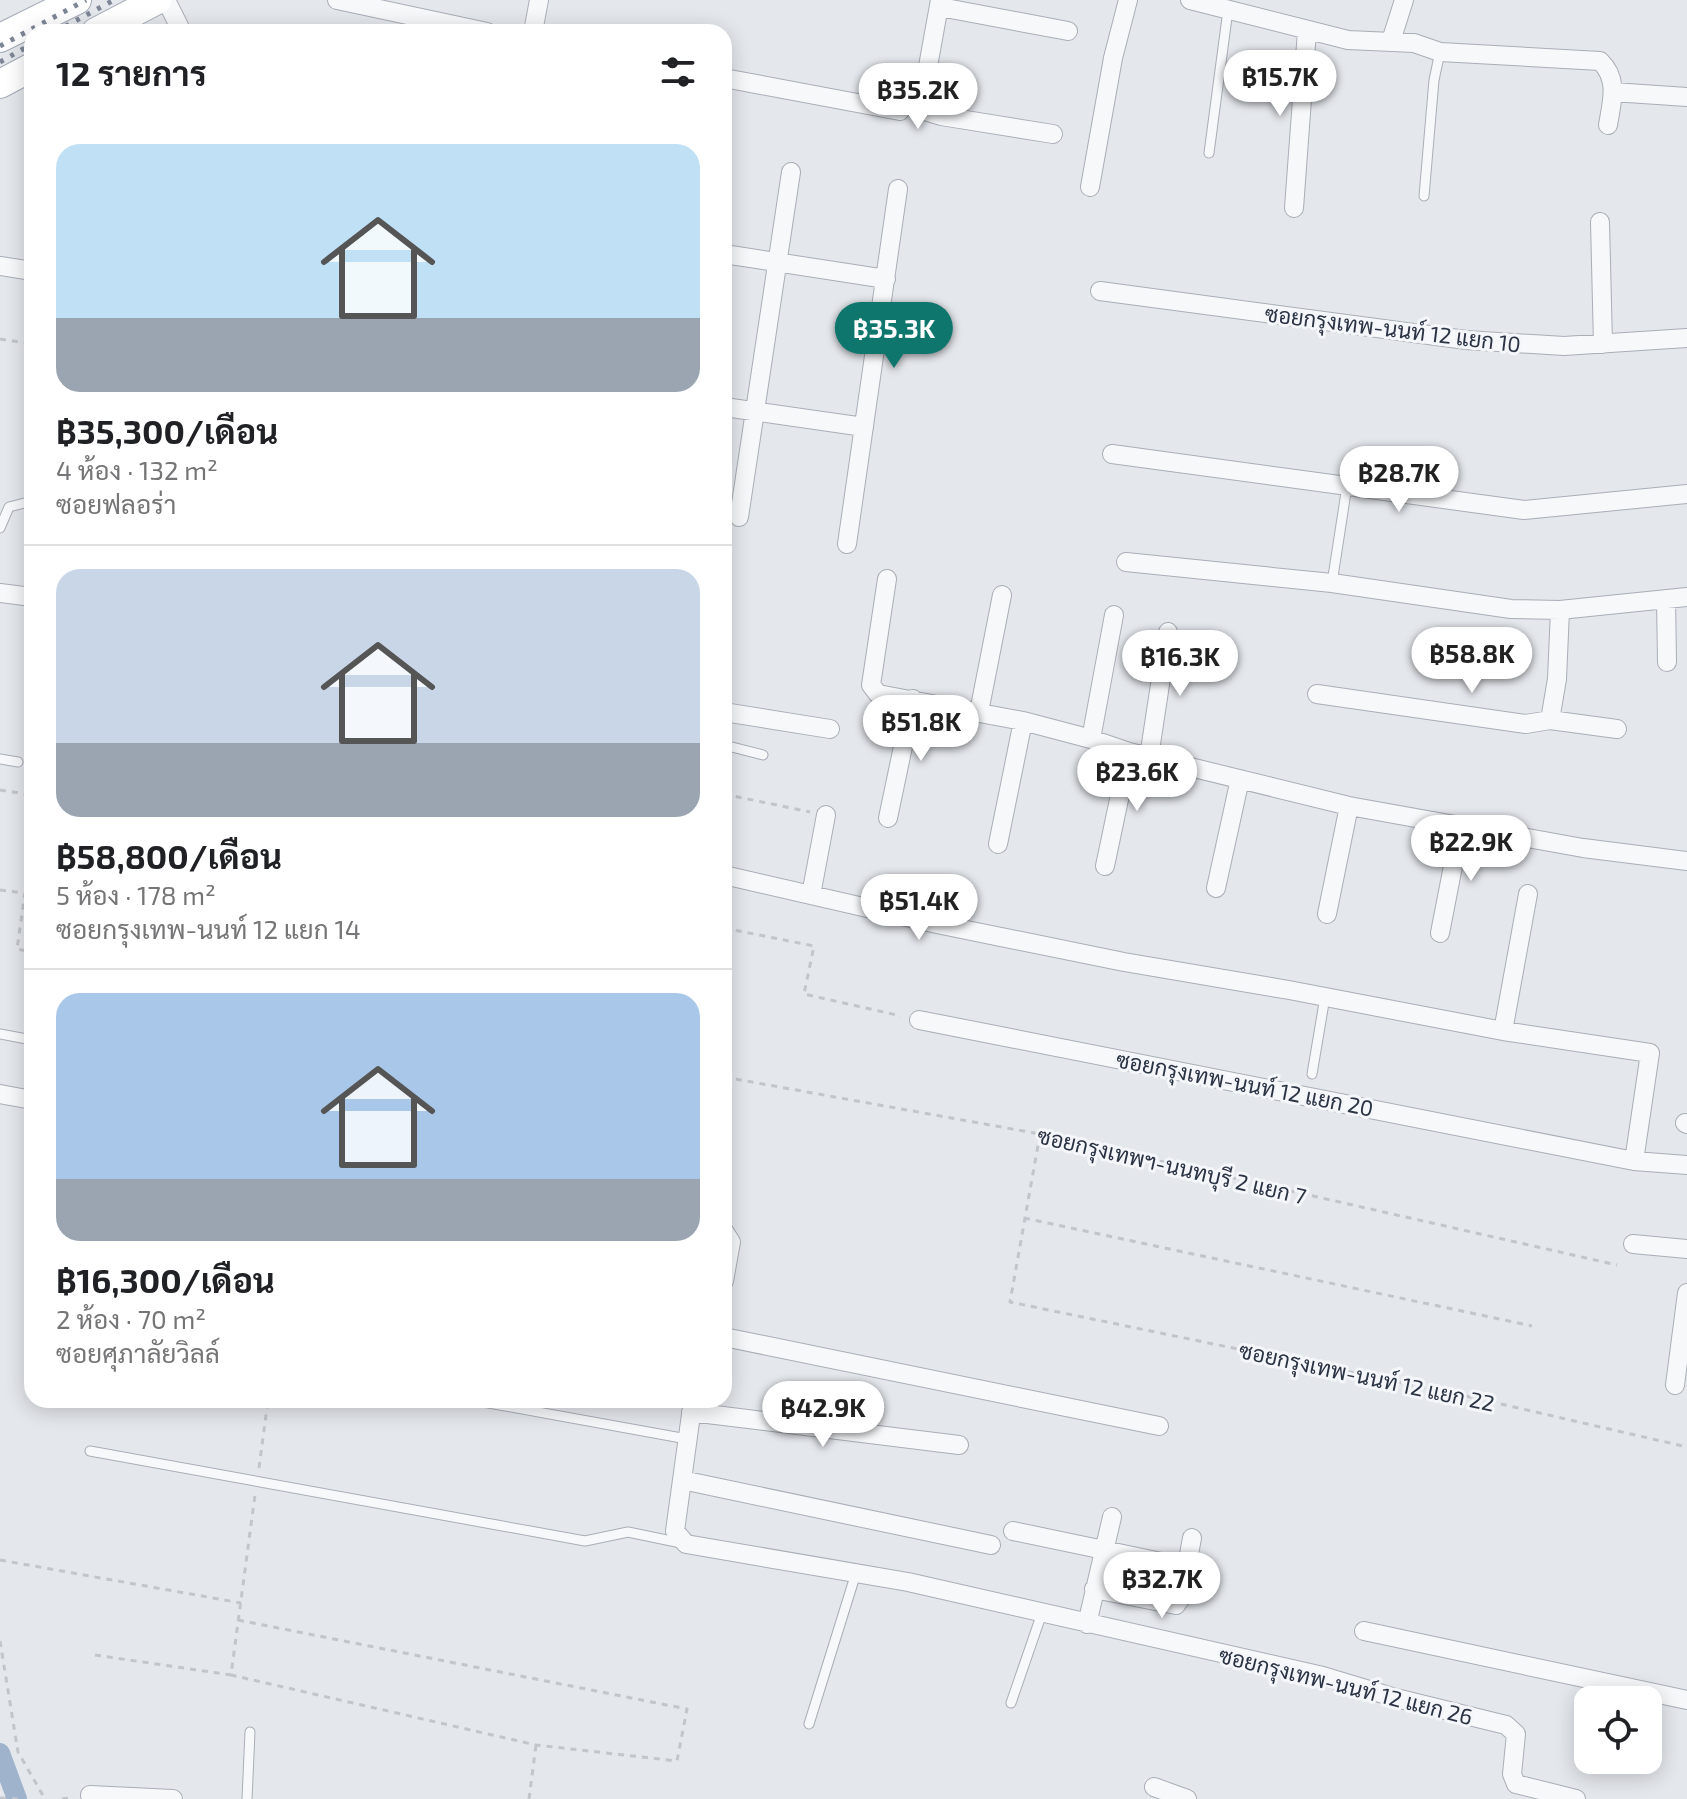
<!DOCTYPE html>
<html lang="th">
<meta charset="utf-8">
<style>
body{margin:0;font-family:"Exo 2",Sarabun,sans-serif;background:#f2f2f2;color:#202124;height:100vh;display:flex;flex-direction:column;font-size:30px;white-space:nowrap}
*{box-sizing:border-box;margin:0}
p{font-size:26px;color:#757577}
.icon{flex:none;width:44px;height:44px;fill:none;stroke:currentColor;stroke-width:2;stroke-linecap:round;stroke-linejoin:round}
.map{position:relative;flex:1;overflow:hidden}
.sheet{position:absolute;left:24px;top:24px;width:708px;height:1384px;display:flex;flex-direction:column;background:#fff;border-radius:24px;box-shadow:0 4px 20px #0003}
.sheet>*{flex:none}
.controls{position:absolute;left:1574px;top:1686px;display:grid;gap:16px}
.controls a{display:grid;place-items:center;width:88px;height:88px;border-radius:16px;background:#fff;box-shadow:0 4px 20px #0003;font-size:40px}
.price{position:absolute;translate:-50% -68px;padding:0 18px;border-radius:28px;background:#fff;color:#222;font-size:26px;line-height:52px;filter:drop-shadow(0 2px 4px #0008)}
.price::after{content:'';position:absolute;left:50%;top:48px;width:24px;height:18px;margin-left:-12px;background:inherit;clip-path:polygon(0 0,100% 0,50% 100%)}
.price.selected{background:#0f766e;color:#fff}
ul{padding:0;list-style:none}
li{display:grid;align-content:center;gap:16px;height:424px;padding:0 32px}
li+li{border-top:2px solid #e0e0e0}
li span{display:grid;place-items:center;height:248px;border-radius:24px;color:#555}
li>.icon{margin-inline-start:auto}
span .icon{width:144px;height:144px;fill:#fffc;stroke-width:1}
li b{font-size:34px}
h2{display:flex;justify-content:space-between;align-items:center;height:96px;padding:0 32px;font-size:34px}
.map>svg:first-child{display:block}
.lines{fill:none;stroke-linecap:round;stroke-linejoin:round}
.canal{stroke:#9fb4cc;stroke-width:20}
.lane-casing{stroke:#a9aeb7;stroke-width:11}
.street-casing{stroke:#a9aeb7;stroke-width:20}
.primary-casing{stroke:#a3abb8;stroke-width:30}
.path{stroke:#c2c5cb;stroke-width:3;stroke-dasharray:6 6;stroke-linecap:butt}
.lane{stroke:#f7f8fa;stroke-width:9}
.street{stroke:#f7f8fa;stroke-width:18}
.primary{stroke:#fff;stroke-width:28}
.rail{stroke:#7d8696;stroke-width:5;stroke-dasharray:4 8;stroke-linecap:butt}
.labels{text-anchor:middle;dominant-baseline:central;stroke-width:6;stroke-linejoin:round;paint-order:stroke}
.street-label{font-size:22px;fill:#2b3445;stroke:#f4f6f9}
</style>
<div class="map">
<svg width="1687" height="1799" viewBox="0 0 1687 1799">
<rect width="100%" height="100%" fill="#e4e7ec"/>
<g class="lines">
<path class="canal" d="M0,1753L17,1799"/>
<defs>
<path id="lane" d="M1209,153L1228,10
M1424,196L1434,80L1440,52
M0,528L9,507L32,501
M1332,583L1347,486
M724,745L763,755
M0,759L18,762
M0,1034L32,1040
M1312,1074L1325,997
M472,1400L687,1439
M90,1451L585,1541L628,1532L681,1543
M1011,1703L1042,1613
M809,1724L856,1573
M247,1799L250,1732"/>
<path id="street" d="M166,0L182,32
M337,0L487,32
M940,0L923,94L922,102L928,112L941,116L1053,134
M1190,0L1348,40L1414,43L1440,52L1600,61C1619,79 1612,101 1608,125
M940,7L1068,31
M533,32L539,0
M1391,41L1404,0
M724,78L900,111
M1613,92L1687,97
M1090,187L1113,58L1128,0
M1294,208L1307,31
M1600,222L1603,344
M724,254L886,279
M0,266L32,271
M1100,291L1466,340L1564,346L1687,338
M724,407L864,427
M1112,454L1524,510L1687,494
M739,517L791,172
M847,544L898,189
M1126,562L1332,583L1511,609L1560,610L1687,597
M887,579L871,685L878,694L1023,721L1091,739L1129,752L1349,806L1583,848L1687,861
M0,593L32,597
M1666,599L1667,662
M1317,694L1526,724L1550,720L1557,679L1560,610
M724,712L830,729
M979,712L1002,595
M1550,720L1617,729
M1091,739L1114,615
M1149,757L1168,632
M888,818L913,699
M998,844L1023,721
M1105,866L1129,752
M724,875L937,924L1124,962L1289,990L1503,1031L1650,1053L1634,1161
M1216,888L1240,779
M811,895L826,815
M1327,914L1349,806
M1440,933L1461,825
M919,1020L1634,1161L1687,1165
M1503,1031L1528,894
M0,1094L32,1100
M1685,1123L1687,1124
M724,1231L731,1242L724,1281
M1633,1244L1687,1249
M724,1337L1159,1426
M1675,1385L1687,1293
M693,1400L675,1531L686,1544L908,1582L1323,1676L1396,1698L1506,1725L1516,1734L1512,1774L1516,1784L1576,1799
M691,1412L959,1445
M682,1480L991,1545
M1013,1531L1185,1567
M1094,1589L1176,1605L1181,1598L1192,1538
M1087,1624L1112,1517
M1364,1631L1687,1700
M1154,1787L1187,1799
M90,1795L173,1799"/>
<path id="primary" d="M96,32L157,0
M0,38L77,0
M0,84L32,67"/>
</defs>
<use href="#lane" class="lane-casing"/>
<use href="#street" class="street-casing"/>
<use href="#primary" class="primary-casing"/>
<path class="path" d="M0,339L32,344
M0,790L32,795
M724,794L810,812
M0,890L25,893L17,949L32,952
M724,928L814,946L804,994L901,1016
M724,1077L1040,1134L1617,1265
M1040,1134L1010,1302L1475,1398L1687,1447
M1024,1218L1532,1326
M259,1468L268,1400
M0,1560L241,1603
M238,1620L687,1709L677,1761L536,1745L231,1675L255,1495
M0,1641L18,1752L45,1799
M95,1655L231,1675
M0,1798L20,1799
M62,1799L74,1797
M529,1799L536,1745"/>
<use href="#lane" class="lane"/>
<use href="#street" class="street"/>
<use href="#primary" class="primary"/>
<path class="rail" d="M55,32L114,0
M0,46L86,0
M0,62L32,44"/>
</g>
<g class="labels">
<g class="street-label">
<text transform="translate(1393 328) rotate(7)">ซอยกรุงเทพ-นนท์ 12 แยก 10</text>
<text transform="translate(1245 1083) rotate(11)">ซอยกรุงเทพ-นนท์ 12 แยก 20</text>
<text transform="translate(1172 1165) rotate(13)">ซอยกรุงเทพฯ-นนทบุรี 2 แยก 7</text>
<text transform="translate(1367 1376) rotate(12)">ซอยกรุงเทพ-นนท์ 12 แยก 22</text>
<text transform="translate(1346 1685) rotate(14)">ซอยกรุงเทพ-นนท์ 12 แยก 26</text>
</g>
</g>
</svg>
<div class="controls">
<a><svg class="icon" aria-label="locate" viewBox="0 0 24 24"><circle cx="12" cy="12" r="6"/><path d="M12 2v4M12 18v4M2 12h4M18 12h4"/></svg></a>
</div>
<b class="price" style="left:1280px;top:118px">฿15.7K</b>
<b class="price" style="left:918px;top:131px">฿35.2K</b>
<b class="price selected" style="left:894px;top:370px">฿35.3K</b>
<b class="price" style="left:1399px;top:514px">฿28.7K</b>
<b class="price" style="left:1472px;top:695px">฿58.8K</b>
<b class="price" style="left:1180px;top:698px">฿16.3K</b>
<b class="price" style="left:921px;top:763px">฿51.8K</b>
<b class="price" style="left:1137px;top:813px">฿23.6K</b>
<b class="price" style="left:1471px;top:883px">฿22.9K</b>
<b class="price" style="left:919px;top:942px">฿51.4K</b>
<b class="price" style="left:823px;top:1449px">฿42.9K</b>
<b class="price" style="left:1162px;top:1620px">฿32.7K</b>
<section class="sheet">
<h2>12 รายการ<svg class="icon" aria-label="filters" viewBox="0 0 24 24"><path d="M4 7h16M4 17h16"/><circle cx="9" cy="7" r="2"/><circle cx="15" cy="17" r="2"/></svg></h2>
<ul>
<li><span style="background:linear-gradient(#bfe0f5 70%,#9aa5b1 0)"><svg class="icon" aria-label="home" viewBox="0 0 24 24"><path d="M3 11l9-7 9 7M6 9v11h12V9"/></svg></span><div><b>฿35,300/เดือน</b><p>4 ห้อง · 132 m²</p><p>ซอยฟลอร่า</p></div></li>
<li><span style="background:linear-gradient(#c9d6e8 70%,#9aa5b1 0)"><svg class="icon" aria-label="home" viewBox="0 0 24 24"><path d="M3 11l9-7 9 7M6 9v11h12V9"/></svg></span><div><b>฿58,800/เดือน</b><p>5 ห้อง · 178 m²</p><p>ซอยกรุงเทพ-นนท์ 12 แยก 14</p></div></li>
<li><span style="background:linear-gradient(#a9c7e8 75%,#9aa5b1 0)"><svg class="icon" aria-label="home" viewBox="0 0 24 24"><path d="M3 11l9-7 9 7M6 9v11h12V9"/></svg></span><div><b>฿16,300/เดือน</b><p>2 ห้อง · 70 m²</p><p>ซอยศุภาลัยวิลล์</p></div></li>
</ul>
</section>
</div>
